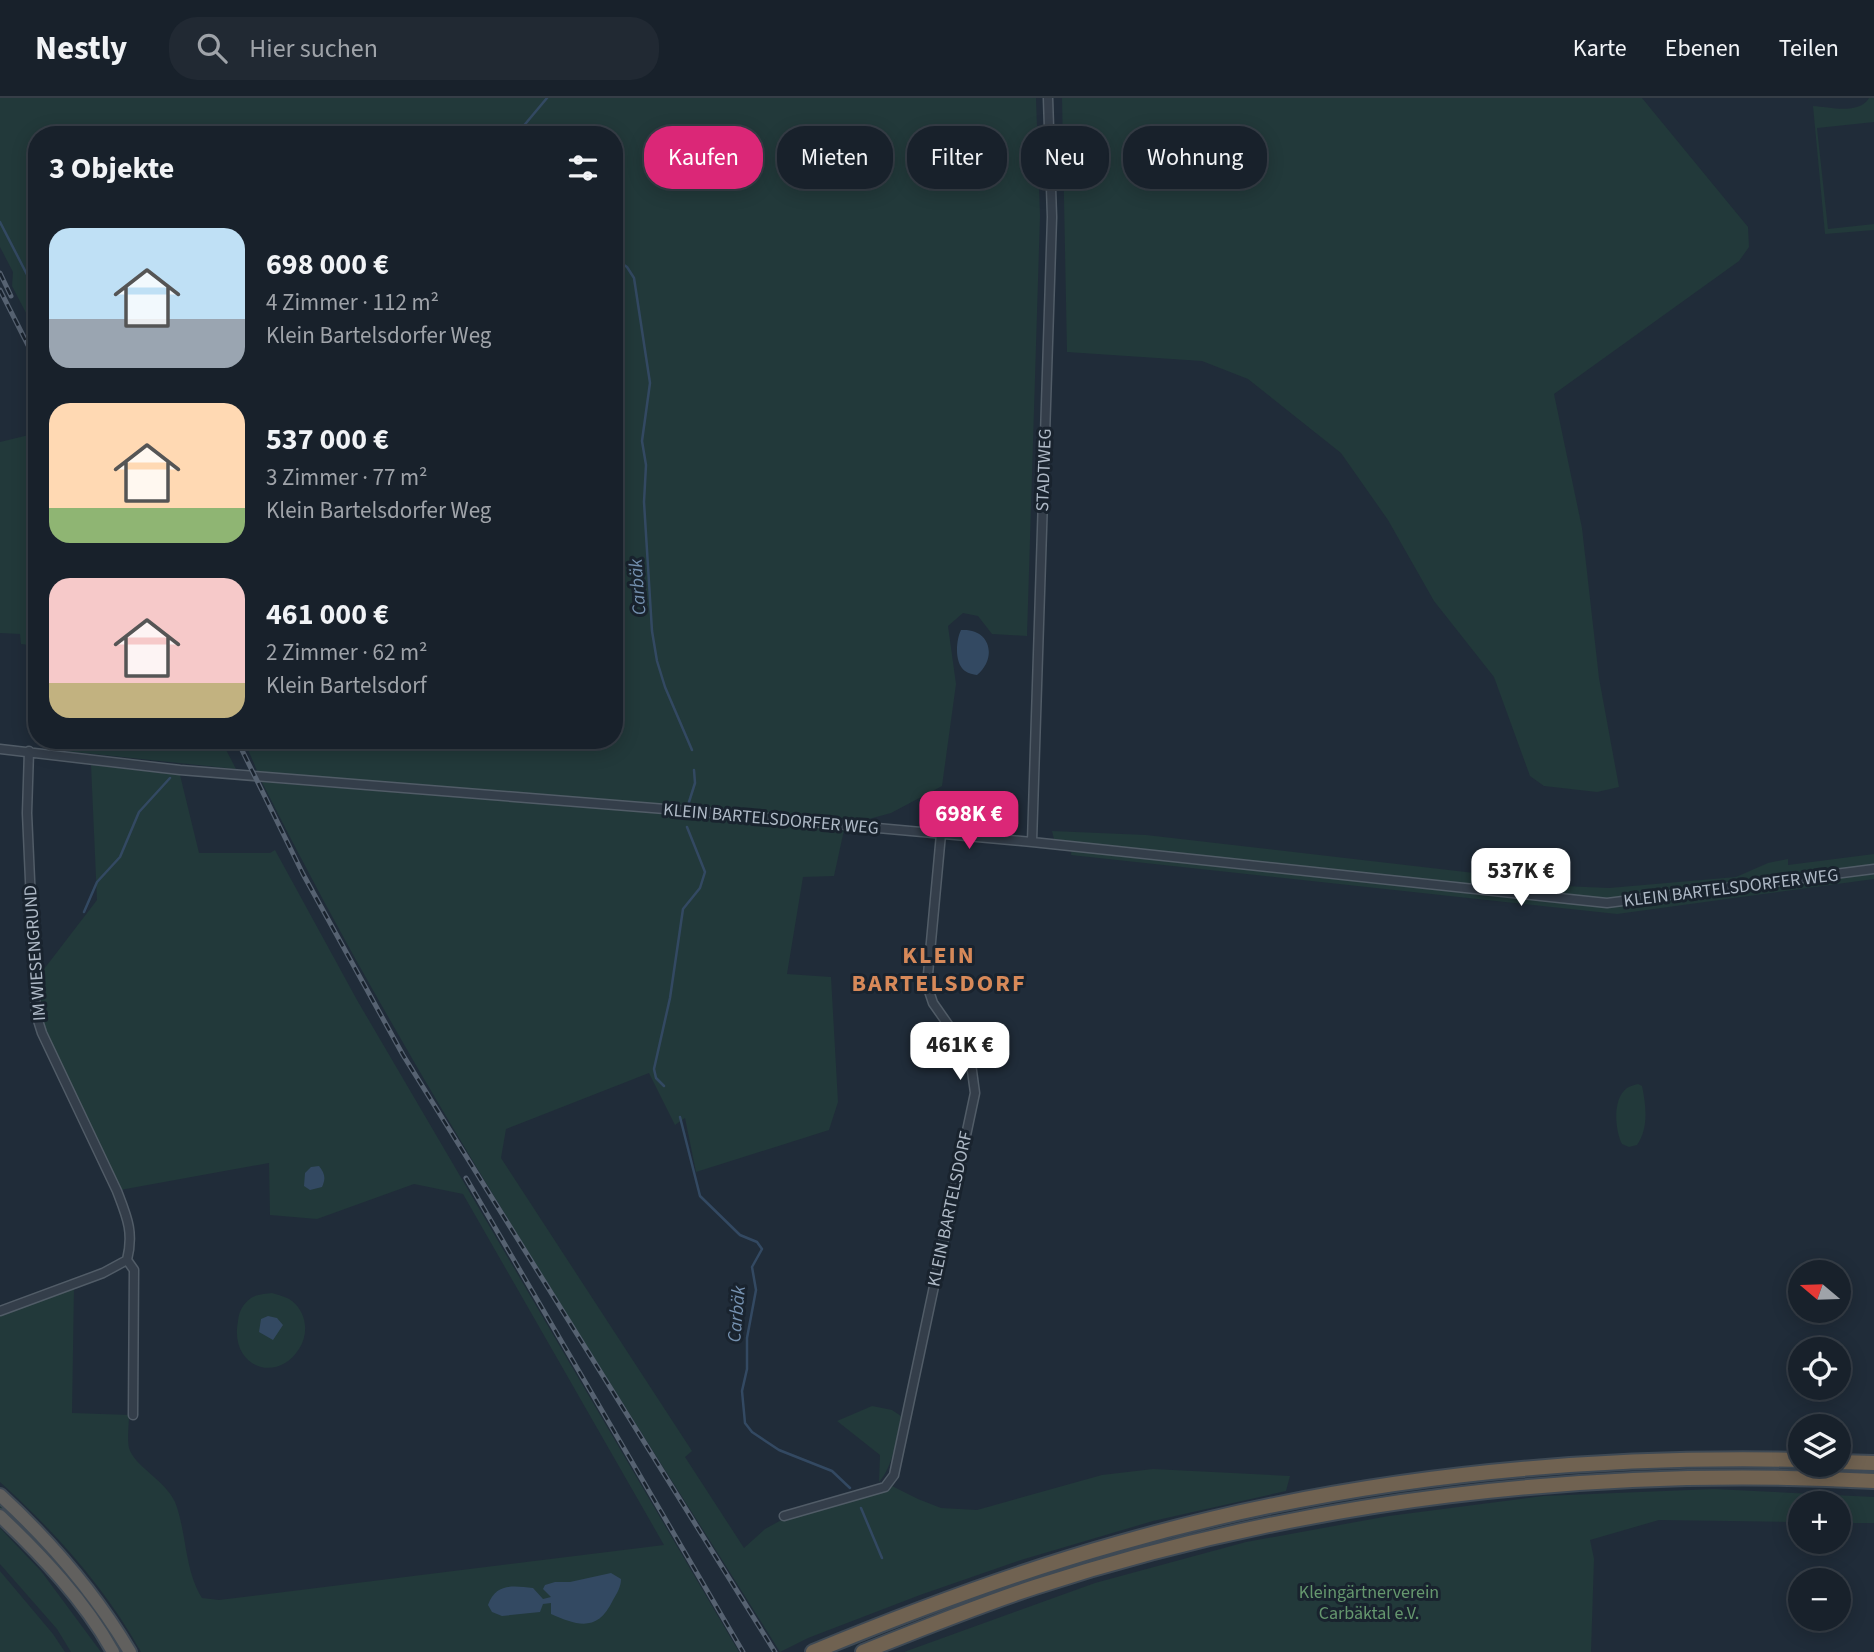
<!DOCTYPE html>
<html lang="de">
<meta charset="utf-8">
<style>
body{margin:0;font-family:"Source Sans 3",sans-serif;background:#212933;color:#f1f3f6;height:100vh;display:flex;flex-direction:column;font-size:26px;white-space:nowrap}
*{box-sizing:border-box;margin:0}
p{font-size:23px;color:#9fa3a9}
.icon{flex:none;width:38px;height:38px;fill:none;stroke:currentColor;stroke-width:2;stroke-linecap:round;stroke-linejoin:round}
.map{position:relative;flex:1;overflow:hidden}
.side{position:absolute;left:28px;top:28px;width:595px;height:623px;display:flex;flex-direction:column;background:#18212b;border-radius:28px;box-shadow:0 4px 18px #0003,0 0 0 2px #363e47}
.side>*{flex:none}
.hud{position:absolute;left:644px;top:28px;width:665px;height:63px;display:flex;gap:14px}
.needle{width:46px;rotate:289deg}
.controls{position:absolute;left:1788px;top:1162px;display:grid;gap:14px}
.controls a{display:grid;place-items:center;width:63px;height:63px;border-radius:50%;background:#18212b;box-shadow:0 4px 18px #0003,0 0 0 2px #363e47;font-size:35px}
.price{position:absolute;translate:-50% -60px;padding:0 16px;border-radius:14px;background:#fff;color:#222;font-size:23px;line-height:46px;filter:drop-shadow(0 2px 4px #0008)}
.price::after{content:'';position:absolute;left:50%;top:42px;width:21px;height:16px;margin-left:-10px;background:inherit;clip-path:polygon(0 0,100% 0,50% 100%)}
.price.current{background:#db2777;color:#fff}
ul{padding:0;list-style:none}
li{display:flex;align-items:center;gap:21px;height:175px;padding:0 21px}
li span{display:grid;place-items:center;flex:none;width:196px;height:140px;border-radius:21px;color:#555}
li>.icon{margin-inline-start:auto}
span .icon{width:84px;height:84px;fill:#fffc;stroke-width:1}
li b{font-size:30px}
h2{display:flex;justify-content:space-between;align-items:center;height:84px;padding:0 21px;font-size:30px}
.chip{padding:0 24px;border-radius:28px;background:#18212b;box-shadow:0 4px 18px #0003,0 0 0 2px #363e47;font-size:24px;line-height:63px}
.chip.current{background:#db2777;color:#fff}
header{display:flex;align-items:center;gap:42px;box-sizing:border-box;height:98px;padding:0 35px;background:#18212b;border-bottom:2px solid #363e47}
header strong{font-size:33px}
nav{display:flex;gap:38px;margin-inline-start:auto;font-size:24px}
.search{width:490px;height:63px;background:#212933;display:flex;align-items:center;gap:18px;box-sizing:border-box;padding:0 24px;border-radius:28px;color:#9fa3a9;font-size:26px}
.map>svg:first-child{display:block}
.green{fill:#22393a}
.water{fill:#334962}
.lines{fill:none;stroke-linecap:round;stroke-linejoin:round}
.stream{stroke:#334962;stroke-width:2.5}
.minor-casing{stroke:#515c67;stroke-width:11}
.trunk-casing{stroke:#3e4954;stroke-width:16}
.motorway-casing{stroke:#3e4954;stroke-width:18}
.minor{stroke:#343e4a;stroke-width:8}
.trunk{stroke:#61605e;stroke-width:12}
.motorway{stroke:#706251;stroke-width:14}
.rail-casing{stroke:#566271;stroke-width:5}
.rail{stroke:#19232e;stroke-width:2.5;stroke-dasharray:8;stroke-linecap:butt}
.labels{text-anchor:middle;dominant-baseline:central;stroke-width:6;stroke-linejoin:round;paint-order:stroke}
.street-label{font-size:18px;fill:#aeb9c6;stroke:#19232e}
.park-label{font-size:18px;fill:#65976e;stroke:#19232e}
.water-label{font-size:19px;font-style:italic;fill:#7591b0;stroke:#19232e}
.district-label{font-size:24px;font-weight:bold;letter-spacing:2px;fill:#d78959;stroke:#19232e}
</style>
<header>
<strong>Nestly</strong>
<div class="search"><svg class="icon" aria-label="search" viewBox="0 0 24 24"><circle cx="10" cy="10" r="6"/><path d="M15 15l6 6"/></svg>Hier suchen</div>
<nav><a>Karte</a><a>Ebenen</a><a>Teilen</a></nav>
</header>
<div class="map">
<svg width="1874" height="1554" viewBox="0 0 1874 1554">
<rect width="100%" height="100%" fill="#202c39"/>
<path class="green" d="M0,0H1036L1040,118L1027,538L992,536L978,518L963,515L948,528L956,586L942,688L891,715L854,725L579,700L258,675L244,642H614V37H37V236L12,188L13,174L0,149Z
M1062,0H1642L1748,129L1749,149L1739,163L1554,296L1582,430L1599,580L1619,689L1597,694L1544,688L1530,678L1494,579L1434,503L1388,422L1341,355L1248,281L1202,263L1067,254Z
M1869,0H1874V24L1817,30L1828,131L1874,126V132L1825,136L1813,8C1830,9 1859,17 1869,0Z
M37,335V548L21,546L20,536L0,535V344Z
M65,642H221L236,671L65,653Z
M91,667L180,677L199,755H270L275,752L357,902L739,1554H141C104,1488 56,1435 0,1384V1216L74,1188L72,1315L129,1317C129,1327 127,1340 129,1350C134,1368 165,1382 175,1404C187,1435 184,1471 202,1500L219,1502L664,1447L463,1096L414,1086L317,1121L270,1117L269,1065L120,1092L44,935L39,915L35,877L41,875L97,802Z
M262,684L677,716L844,732L834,778L803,779L787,876L831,879L838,1004L829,1032L696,1074L685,1020L675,1027L649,975L506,1031L501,1060L692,1353L685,1359L744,1450L765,1431L787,1419L890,1387L918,1401L941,1410L977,1412L1102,1377L1153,1371L1290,1378L1286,1393L1153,1423L1021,1462L920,1497L808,1540L780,1554C601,1268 413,986 262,684Z
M1052,733L1146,737L1500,778L1563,788L1609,790L1736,779L1768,765L1788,761V767L1874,756V781L1617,816L1071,757L1072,743L1054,741Z
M1638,986L1642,988C1646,1007 1649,1030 1637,1047L1629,1049L1622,1046C1615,1032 1612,1001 1627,990C1630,988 1634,987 1638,986Z
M272,1195C278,1197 287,1199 292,1203C307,1215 309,1236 299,1251C276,1287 229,1268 238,1223C239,1213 243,1206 251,1200C257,1196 266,1196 272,1195Z
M872,1308L892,1312L901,1318C896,1340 894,1367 879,1384L880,1357L837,1323Z
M1714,1391L1874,1399V1425H1839V1405H1801V1424L1659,1422L1590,1442L1594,1461L1591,1554H904L1095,1485L1246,1444L1389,1418L1543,1398Z
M0,1405C50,1453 86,1494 123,1554H119L13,1422L0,1411Z
M0,1430L41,1473L101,1554H71L57,1531L0,1466Z
M0,1473L53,1536L65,1554H0Z"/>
<path class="water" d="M961,532C990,530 998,559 977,577C973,576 969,576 965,573C954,565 956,542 961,532Z
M319,1068C325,1076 326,1080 322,1089L310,1092L304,1088L305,1075L311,1069Z
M268,1218L277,1220L283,1227L273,1242L259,1234L261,1221Z
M611,1475L621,1481C621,1489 617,1495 613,1502C598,1534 578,1528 551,1516V1505L543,1506L540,1514L502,1518L492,1514L488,1507C496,1485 513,1488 533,1490L543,1501L551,1499L543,1491L545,1487L555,1484H570Z"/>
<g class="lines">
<path class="stream" d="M516,37L547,0
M0,124L37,196
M614,160L627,169L634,180L650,285L642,343L646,367L644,404L652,533L657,563L665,589L692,652
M689,704L695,685L694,672
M84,814L97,784L120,759L139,714L170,680
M664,988L656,980L654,971L670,900L683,811L700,790L705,774L687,729
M680,1019L700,1098L740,1137L757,1144L762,1151L752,1169L756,1192L747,1240V1271L742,1293L745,1325L752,1334L779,1352L832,1373L850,1390
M861,1410L882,1460"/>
<defs>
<path id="minor" d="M0,651L180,672L690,713L1032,744L1607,805L1874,771
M29,653L27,715L36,916L42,935L117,1093C127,1119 134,1134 127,1162L134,1172L133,1317
M1032,744L1052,119L1048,0
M0,1213L103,1175L127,1162
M784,1418L885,1389L894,1377L975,995L970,958L933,905L927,887L941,736"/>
<path id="trunk" d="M0,1397C51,1444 95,1495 130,1554
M0,1418C42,1458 85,1503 113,1554"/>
<path id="motorway" d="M1839,1364L1874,1365
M813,1554C912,1513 1013,1475 1116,1446C1337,1382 1571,1357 1801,1362
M863,1554C920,1531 977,1508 1035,1489C1305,1401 1591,1368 1874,1383"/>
</defs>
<use href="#minor" class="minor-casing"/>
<use href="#trunk" class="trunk-casing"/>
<use href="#motorway" class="motorway-casing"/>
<use href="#minor" class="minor"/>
<use href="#trunk" class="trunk"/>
<use href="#motorway" class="motorway"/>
<defs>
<path id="rail" d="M0,175L11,198
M0,192L37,265
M237,642L303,776L403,957L775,1554
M466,1080L743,1554"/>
</defs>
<use href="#rail" class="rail-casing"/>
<use href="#rail" class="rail"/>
</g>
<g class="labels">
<g class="street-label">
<text transform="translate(1044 372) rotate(-88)">STADTWEG</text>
<text transform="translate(771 721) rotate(5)">KLEIN BARTELSDORFER WEG</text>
<text transform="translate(1731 790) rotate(-7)">KLEIN BARTELSDORFER WEG</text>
<text transform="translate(35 855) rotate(-94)">IM WIESENGRUND</text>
<text transform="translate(950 1111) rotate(-78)">KLEIN BARTELSDORF</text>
</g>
<g class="park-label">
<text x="1369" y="1494">Kleingärtnerverein<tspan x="1369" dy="21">Carbäktal e.V.</tspan></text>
</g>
<g class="water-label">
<text transform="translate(638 489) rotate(-94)">Carbäk</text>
<text transform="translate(737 1216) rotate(-85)">Carbäk</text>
</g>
<g class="district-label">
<text x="939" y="857">KLEIN<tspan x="939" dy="28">BARTELSDORF</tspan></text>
</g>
</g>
</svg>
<div class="controls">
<a><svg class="needle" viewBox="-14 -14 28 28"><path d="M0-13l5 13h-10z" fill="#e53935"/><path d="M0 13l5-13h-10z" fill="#9fa3a9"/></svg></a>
<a><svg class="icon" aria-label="locate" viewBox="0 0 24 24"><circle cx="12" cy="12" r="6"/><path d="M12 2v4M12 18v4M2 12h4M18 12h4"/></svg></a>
<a><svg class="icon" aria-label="layers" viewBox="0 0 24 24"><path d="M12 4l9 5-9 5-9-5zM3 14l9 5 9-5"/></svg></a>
<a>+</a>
<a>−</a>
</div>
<b class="price current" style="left:969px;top:753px">698K €</b>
<b class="price" style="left:1521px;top:810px">537K €</b>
<b class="price" style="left:960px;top:984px">461K €</b>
<div class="hud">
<a class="chip current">Kaufen</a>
<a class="chip">Mieten</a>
<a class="chip">Filter</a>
<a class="chip">Neu</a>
<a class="chip">Wohnung</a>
</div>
<section class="side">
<h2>3 Objekte<svg class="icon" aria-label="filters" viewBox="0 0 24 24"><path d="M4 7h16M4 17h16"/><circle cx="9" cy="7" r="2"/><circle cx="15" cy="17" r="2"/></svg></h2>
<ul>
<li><span style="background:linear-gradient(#bfe0f5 65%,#9aa5b1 0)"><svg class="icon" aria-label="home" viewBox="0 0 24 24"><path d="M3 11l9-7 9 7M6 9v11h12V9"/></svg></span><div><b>698 000 €</b><p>4 Zimmer · 112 m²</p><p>Klein Bartelsdorfer Weg</p></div></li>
<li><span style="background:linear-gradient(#ffd9b3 75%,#8fb573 0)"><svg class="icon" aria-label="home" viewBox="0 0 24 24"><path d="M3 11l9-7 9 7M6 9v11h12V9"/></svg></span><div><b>537 000 €</b><p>3 Zimmer · 77 m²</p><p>Klein Bartelsdorfer Weg</p></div></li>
<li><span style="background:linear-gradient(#f6c9c9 75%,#c2b280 0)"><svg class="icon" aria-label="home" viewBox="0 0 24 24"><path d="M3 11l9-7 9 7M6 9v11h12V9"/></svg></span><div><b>461 000 €</b><p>2 Zimmer · 62 m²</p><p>Klein Bartelsdorf</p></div></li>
</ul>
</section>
</div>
